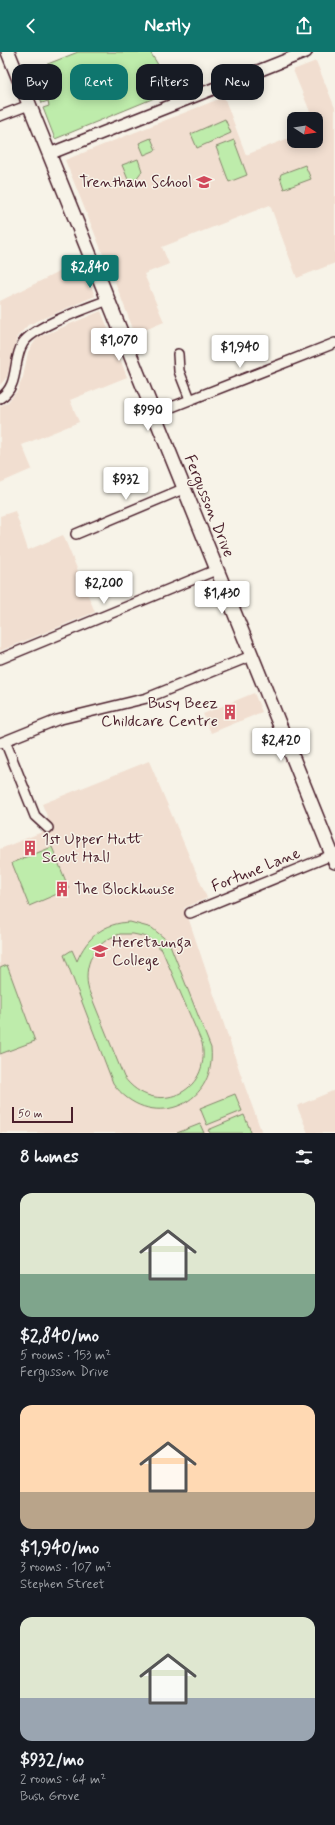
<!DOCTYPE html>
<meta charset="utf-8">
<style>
body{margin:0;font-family:Mynerve,sans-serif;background:#242831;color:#f1f3f6;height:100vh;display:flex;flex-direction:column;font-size:15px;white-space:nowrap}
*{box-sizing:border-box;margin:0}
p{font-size:13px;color:#9ea1a6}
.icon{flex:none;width:22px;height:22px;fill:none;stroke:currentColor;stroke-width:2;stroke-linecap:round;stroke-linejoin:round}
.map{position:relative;height:1081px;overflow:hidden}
.details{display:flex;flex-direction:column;background:#171b24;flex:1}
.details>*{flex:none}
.banner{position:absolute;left:12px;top:12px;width:311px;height:36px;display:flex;gap:8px}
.needle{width:26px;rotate:102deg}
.tools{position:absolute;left:287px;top:60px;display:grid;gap:8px}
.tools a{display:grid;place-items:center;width:36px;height:36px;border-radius:8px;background:#171b24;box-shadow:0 2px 10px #0003;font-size:20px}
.scale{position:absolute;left:12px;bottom:10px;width:61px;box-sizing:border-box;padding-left:4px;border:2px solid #4a1f2b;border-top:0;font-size:11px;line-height:14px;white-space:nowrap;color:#4a1f2b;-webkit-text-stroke:3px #f7f3e8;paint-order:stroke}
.price{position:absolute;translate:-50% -34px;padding:0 9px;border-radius:4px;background:#fff;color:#222;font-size:13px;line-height:26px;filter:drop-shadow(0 1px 2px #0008)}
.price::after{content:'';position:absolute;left:50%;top:24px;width:12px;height:9px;margin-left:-6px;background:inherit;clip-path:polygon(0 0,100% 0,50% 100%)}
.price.on{background:#0f766e;color:#fff}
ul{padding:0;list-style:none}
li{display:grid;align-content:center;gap:8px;height:212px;padding:0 20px}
li span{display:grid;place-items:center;height:124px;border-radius:12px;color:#555}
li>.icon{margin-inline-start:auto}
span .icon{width:72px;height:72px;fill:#fffc;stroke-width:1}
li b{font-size:17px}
h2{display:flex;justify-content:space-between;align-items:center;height:48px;padding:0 20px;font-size:17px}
.tag{padding:0 14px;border-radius:12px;background:#171b24;box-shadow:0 2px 10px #0003;font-size:14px;line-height:36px}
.tag.on{background:#0f766e;color:#fff}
header{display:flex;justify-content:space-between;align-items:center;height:52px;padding:0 20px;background:#0f766e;color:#fff;font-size:18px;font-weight:800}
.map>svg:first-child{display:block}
.built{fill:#f1ded0}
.green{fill:#beecab;stroke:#84866b;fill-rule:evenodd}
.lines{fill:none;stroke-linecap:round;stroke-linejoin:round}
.minor-casing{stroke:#4a1f2b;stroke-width:12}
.tertiary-casing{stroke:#4a1f2b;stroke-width:14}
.secondary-casing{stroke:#4a1f2b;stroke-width:16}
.minor{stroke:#f7f3e8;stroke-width:9}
.tertiary{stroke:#f7f3e8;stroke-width:11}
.secondary{stroke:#f7f3e8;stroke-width:13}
.labels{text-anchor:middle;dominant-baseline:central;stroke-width:3;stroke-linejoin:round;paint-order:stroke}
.poi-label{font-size:16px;fill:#4a1f2b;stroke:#f7f3e8;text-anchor:start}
.street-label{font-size:16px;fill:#4a1f2b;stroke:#f7f3e8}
</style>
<header><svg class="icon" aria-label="back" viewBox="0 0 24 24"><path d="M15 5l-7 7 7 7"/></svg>Nestly<svg class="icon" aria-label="share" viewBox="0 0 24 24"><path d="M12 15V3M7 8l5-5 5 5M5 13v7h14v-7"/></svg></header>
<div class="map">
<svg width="335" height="1081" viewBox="0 0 335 1081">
<rect width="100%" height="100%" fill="#f7f3e8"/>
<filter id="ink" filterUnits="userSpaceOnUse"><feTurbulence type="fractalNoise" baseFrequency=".025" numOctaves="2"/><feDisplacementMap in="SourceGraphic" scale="8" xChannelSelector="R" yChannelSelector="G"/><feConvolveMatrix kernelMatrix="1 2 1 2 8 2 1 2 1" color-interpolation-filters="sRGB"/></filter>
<g filter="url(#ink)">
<path class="built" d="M316,9L335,56V211L297,226L270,153L162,195L169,212L144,222L164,270L135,282L110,217H109L65,108L224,45L246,103L294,84V89H316V67H313L293,18Z
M81,209L95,244L28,273L17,285L7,325L0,333V249Z
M101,259L127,325L70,348L79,370L22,393L32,417L0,431V354L7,351L17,339L23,325L28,300L37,286Z
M15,459L28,498L63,483L95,560L0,599V464Z
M254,641L262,660L211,681L203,662Z
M149,709L207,846L184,856L189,868L244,1032L262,1081H0V797L52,776L42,752Z
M335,1038V1081H308L297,1054Z"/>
<path class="green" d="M78,0H150L157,11L169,40L55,87L43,56L49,54L48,49L42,51L30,19Z
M225,67L231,81L197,96L191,82Z
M151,86L156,98L144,103L139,91Z
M234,88L247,123L229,130L216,95Z
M138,107L142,119L136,127L129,130L122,113Z
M305,113L311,127L284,137L280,125L281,122Z
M52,795L69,837L29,854L12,811Z
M130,870L152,876L169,890L211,996C217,1056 147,1080 113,1031L64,903L72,898L77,909C87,885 104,871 130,870ZM120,882H133L147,885L162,898L202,991C212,1041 154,1066 124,1025L89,939C82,913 94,890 120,882Z
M7,913L35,989L0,1002V916Z
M235,1042L242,1059L207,1073L200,1056Z
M244,1063L251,1080L248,1081H210L208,1078Z
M200,1072L204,1081H177Z"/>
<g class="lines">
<defs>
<path id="minor" d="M0,64L29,53
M178,302L179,319L190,347
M0,346C20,334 12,308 23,291C34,274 88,256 108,248
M154,362L335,291
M76,482L183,437
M0,607L216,518
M5,689L35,764L48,776
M0,691L57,668L147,646L251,604
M190,861L332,803"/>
<path id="tertiary" d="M49,102L306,0"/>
<path id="secondary" d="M8,0L335,810"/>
</defs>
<use href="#minor" class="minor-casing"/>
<use href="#tertiary" class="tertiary-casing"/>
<use href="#secondary" class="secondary-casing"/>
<use href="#minor" class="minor"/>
<use href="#tertiary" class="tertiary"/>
<use href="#secondary" class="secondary"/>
</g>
</g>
<defs>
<symbol id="school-bare" viewBox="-9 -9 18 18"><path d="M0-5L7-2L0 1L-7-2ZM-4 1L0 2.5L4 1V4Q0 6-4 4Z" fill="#d1495b" stroke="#f7f3e8" stroke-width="2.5" paint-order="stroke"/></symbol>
<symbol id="building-bare" viewBox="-9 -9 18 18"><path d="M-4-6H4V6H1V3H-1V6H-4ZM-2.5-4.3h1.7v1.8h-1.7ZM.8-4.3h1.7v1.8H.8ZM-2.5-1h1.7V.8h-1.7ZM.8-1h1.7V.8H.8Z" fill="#d1495b" stroke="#f7f3e8" stroke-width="2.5" paint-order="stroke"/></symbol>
</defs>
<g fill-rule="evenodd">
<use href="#school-bare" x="193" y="119" width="22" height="22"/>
<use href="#building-bare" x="219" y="649" width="22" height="22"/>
<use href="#building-bare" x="19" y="785" width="22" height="22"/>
<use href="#building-bare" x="51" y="826" width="22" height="22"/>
<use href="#school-bare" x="89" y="888" width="22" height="22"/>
</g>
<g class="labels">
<g class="poi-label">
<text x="192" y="130" text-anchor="end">Trentham School</text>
<text x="218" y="651" text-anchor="end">Busy Beez<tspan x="218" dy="18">Childcare Centre</tspan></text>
<text x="42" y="787">1st Upper Hutt<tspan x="42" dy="18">Scout Hall</tspan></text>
<text x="74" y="837">The Blockhouse</text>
<text x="112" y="890">Heretaunga<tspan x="112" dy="18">College</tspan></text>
</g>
<g class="street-label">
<text transform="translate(209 454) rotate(68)">Fergusson Drive</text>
<text transform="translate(256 818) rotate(-22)">Fortune Lane</text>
</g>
</g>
</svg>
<div class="tools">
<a><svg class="needle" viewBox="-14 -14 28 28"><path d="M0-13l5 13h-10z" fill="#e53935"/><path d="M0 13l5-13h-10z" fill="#9ea1a6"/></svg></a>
</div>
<div class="scale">50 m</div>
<b class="price on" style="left:90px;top:237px">$2,840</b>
<b class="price" style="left:119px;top:310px">$1,070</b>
<b class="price" style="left:240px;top:317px">$1,940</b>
<b class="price" style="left:148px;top:380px">$990</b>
<b class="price" style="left:126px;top:449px">$932</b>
<b class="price" style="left:104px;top:553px">$2,200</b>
<b class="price" style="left:222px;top:563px">$1,430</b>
<b class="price" style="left:281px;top:710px">$2,420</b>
<div class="banner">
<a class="tag">Buy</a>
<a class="tag on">Rent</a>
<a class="tag">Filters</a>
<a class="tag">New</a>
</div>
</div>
<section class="details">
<h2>8 homes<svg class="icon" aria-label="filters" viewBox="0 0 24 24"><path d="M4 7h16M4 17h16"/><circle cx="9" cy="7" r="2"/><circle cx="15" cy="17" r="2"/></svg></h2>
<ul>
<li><span style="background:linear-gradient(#dfe7d0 65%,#7fa58c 0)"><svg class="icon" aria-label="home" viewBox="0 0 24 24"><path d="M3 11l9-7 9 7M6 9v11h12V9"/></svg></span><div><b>$2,840/mo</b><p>5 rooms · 153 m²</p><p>Fergusson Drive</p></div></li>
<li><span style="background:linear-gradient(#ffd9b3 70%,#b9a48a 0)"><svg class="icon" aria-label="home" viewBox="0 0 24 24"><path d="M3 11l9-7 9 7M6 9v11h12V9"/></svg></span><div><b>$1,940/mo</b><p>3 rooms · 107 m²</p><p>Stephen Street</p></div></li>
<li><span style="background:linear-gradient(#dfe7d0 65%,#9aa5b1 0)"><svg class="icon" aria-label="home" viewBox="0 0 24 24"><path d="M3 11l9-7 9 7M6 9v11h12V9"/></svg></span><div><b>$932/mo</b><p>2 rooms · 64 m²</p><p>Bush Grove</p></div></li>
</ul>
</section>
